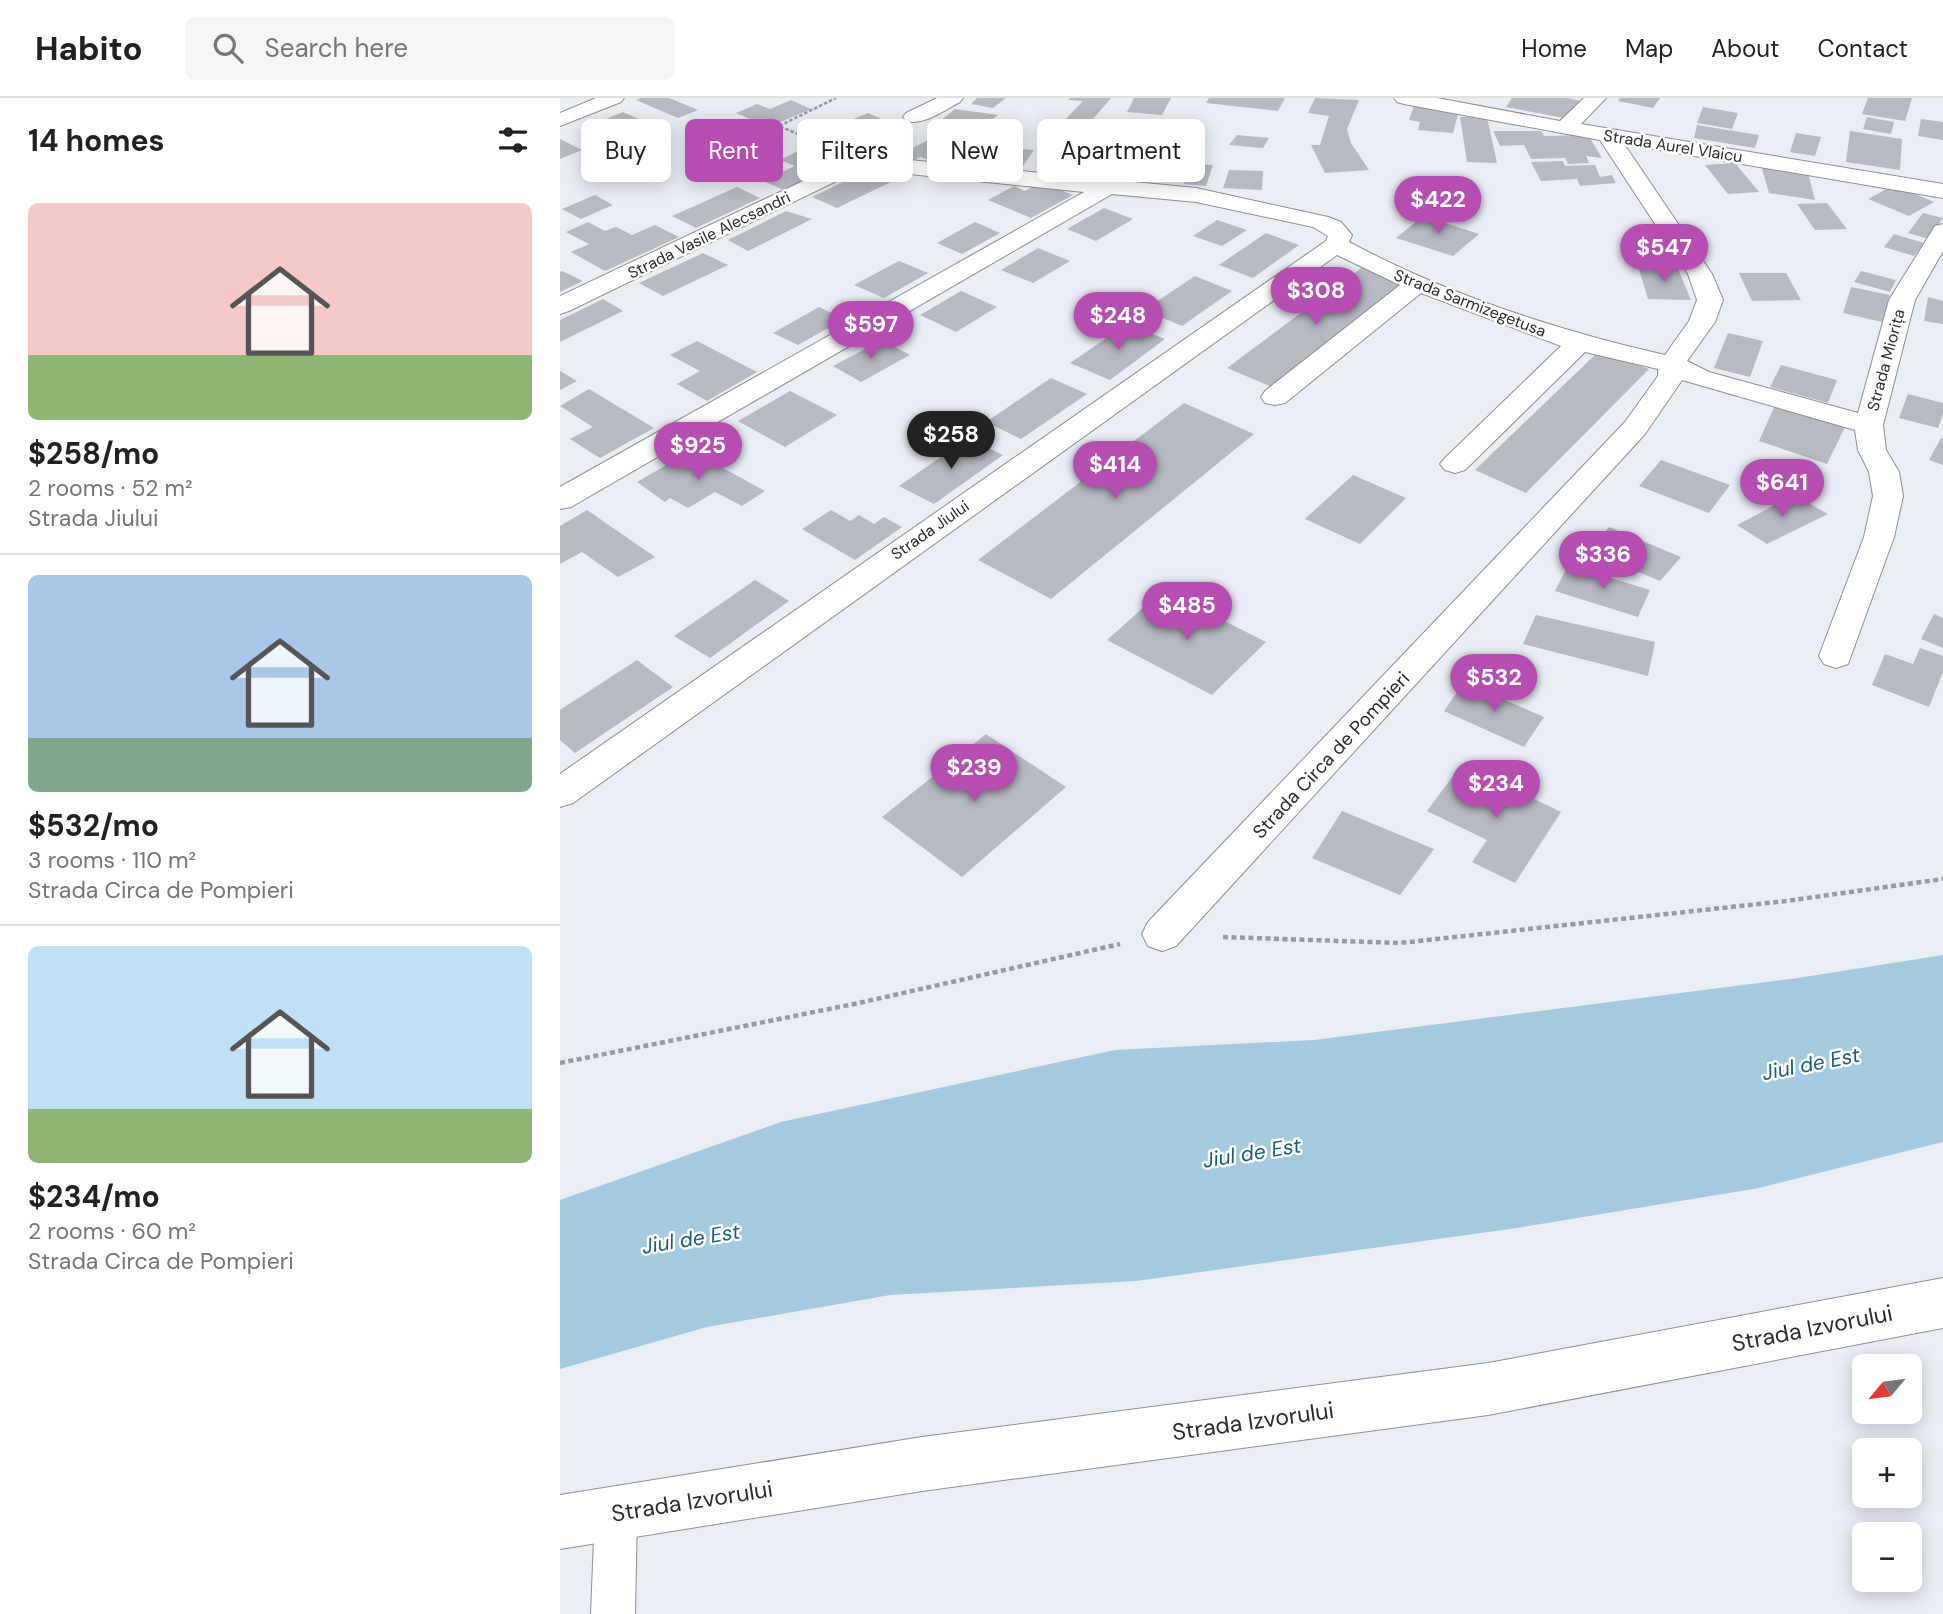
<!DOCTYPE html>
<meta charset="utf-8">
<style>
body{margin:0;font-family:"DM Sans",sans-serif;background:#f6f6f6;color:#202124;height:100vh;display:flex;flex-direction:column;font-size:26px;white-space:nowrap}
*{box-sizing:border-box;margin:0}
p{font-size:23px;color:#757577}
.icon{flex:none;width:38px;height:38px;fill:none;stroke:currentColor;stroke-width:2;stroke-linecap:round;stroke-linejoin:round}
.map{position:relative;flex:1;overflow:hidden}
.details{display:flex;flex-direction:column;background:#fff;width:560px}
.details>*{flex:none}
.guide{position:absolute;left:21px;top:21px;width:665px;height:63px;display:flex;gap:14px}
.needle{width:46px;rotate:241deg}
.tools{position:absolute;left:1292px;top:1256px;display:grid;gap:14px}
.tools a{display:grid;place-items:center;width:70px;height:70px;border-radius:10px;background:#fff;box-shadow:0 4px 18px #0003;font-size:35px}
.price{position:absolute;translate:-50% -60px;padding:0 16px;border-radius:24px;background:#b64eb2;color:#fff;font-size:23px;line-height:46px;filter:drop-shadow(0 2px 4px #0008)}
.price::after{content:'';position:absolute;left:50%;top:42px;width:21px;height:16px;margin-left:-10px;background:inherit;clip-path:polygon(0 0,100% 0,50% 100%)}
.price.selected{background:#222;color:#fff}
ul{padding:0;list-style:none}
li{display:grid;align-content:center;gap:14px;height:371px;padding:0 28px}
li+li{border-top:2px solid #e0e0e0}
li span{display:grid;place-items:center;height:217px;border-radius:10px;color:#555}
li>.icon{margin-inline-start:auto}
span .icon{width:126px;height:126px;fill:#fffc;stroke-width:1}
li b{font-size:30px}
h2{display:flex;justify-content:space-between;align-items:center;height:84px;padding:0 28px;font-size:30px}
.chip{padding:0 24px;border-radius:10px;background:#fff;box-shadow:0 4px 18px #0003;font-size:24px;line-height:63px}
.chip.selected{background:#b64eb2;color:#fff}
header{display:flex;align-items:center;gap:42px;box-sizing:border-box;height:98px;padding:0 35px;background:#fff;border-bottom:2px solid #e0e0e0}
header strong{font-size:33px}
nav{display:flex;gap:38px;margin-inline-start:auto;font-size:24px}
.search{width:490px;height:63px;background:#f6f6f6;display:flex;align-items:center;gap:18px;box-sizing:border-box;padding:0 24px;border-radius:10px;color:#757577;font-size:26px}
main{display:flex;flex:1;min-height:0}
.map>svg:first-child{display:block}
.water{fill:#a3cadf}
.building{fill:#b6bac1}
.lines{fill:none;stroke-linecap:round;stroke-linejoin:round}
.lane-casing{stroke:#8b8f95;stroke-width:2}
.street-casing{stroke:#8b8f95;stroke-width:2}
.path-far1{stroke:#979a9f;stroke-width:2.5;stroke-dasharray:3.5 2;stroke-linecap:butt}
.path{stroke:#979a9f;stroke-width:4.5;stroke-dasharray:5 3.5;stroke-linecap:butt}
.lane{fill:#fff;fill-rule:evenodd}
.street{fill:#fff;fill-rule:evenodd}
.labels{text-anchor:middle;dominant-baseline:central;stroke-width:5;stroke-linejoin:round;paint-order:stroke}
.far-street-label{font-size:16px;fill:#2a2b2e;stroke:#fff}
.street-label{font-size:19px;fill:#2a2b2e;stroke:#fff}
.water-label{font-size:21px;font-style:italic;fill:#185d7a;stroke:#fff}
.near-street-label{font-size:23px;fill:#2a2b2e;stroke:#fff}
</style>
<header>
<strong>Habito</strong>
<div class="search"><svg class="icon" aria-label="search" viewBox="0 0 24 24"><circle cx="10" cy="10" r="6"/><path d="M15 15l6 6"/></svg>Search here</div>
<nav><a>Home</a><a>Map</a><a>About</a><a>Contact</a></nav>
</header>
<main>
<section class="details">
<h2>14 homes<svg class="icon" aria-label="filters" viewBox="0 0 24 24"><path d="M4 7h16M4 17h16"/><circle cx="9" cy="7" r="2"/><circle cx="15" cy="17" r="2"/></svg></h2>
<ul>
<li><span style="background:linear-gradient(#f6c9c9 70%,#8fb573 0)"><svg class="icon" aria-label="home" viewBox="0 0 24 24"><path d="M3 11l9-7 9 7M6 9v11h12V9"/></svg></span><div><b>$258/mo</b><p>2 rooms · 52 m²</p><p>Strada Jiului</p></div></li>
<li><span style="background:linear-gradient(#a9c7e8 75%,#7fa58c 0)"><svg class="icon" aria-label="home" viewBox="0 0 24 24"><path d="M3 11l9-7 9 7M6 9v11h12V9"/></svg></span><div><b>$532/mo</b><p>3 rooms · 110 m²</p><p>Strada Circa de Pompieri</p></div></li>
<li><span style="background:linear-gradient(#bfe0f5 75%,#8fb573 0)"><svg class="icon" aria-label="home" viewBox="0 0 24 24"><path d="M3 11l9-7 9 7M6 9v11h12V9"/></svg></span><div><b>$234/mo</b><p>2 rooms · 60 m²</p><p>Strada Circa de Pompieri</p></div></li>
</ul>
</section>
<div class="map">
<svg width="1383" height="1516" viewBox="0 0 1383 1516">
<rect width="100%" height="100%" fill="#e9edf4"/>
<path class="water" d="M1383,857V1044L1199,1090L957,1130L576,1183L330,1197L147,1229L0,1271V1102L221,1024L555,952L754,942L1238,880Z"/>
<path class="building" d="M81,0H109L138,12L118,20L76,2Z
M417,0H446L433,10L411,6Z
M510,0H551L522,34L481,32L485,25L501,26L523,3L508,2Z
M574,0H611L602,17L567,14Z
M649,0H725L718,13L646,5Z
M755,0L799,2L787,31L791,45L809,72L765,75L751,47H760L769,18L748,15Z
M952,0H1007L1021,3L1009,21L946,9Z
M1060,0H1100L1093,10L1058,3Z
M1308,0H1352L1345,23L1302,16Z
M231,2L251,11L209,29L176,15L197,6L210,11Z
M854,8L899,12L893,35L858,32L860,24L849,22Z
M1143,9L1178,15L1172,31L1137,25Z
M395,11L438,17L424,28L403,24L391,31L375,27Z
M63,14L97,29L55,46L22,31Z
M308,15L346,32L301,51L271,37L286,30L279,27Z
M900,19H927L937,65L907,64Z
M1307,19L1334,24L1331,36L1303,31Z
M1361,21L1383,24V42L1358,38Z
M1137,27L1199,37L1195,50L1134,40Z
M387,33L412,42L370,62L360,59L353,63L338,57Z
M933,33H981L984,38L1028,37L1042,60L1026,58L1029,65L1008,66L1005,60L971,61L964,47L940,48Z
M1290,33L1342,41L1340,72L1286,64Z
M1236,35L1261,39L1255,58L1230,54Z
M677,37L709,40L703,50L669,47Z
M564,40L591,44L553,80L527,78Z
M0,41L22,52L0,61Z
M248,48L285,62L224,92L203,83L235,68L220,62Z
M438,49L474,52L461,71L422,68Z
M498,51L530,53L518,74L485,72Z
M598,61L623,63L615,84L592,82Z
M1003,63L1005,68L1035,67L1040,79L1052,77L1056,85L1020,88L1017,81L981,83L971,64Z
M1175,65L1199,94L1168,96L1145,67Z
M629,66L653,67L646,88L624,86Z
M1201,67L1248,76L1255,102L1209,95Z
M310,71L335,82L277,110L252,99Z
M669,72L703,73L702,92L663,90Z
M481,84L513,97L471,120L428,102L454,88L465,93Z
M1334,87L1374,104L1349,118L1308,101Z
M177,89L200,100L136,130L112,118Z
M35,97L53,107L21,121L2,111Z
M1267,105L1287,131L1255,132L1237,106Z
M544,110L573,121L536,143L507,131Z
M226,113L252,121L188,153L168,142Z
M1363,115L1383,120L1369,141L1348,135Z
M863,118L919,136L893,158L836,140Z
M657,122L687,132L662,148L633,138Z
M28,124L45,133L56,129L72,137L95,127L119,139L45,173L11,154L29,146L6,134Z
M415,124L440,135L402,156L377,145Z
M706,135L739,147L693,180L659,167Z
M1334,136L1364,145L1354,158L1324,149Z
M478,150L510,163L473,185L441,172Z
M143,155L168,167L103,198L79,185Z
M339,163L368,175L324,200L294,187Z
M804,168L846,185L712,289L667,270Z
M1079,171H1118L1131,202L1088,201Z
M2,173L23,183L0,194V174Z
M1301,173L1336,182L1330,194L1294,184Z
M1179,175H1226L1241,202L1192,203Z
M635,178L672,193L622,228L584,212Z
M1291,189L1330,197L1322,224L1283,215Z
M401,193L437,209L396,234L360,217Z
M1368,199L1383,203V226L1364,223Z
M43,201L63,213L0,244V222Z
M259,209L284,221L238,247L213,235Z
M567,226L605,241L550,282L510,265Z
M1168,235L1203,243L1190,279L1154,270Z
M322,242L350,257L301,284L273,268Z
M137,243L197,274L147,303L117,286L140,273L110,257Z
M1038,254L1089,271L966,395L915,372Z
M1221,267L1277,282L1268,305L1210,289Z
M0,273L17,283L0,292Z
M491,280L527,296L461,341L426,324Z
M29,291L94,330L40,360L10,341L33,329L0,308Z
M230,293L277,317L225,349L178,323Z
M1348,296L1383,305V316L1378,330L1339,320Z
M624,305L694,336L491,501L418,462Z
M1216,305L1287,325L1267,366L1199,343Z
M408,340L443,357L374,406L339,388Z
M1381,340L1383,341V367L1369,362Z
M132,352L163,370L205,393L182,408L155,394L128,410L110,400L105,404L77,384Z
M1101,362L1170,387L1149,415L1079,388Z
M793,377L846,400L800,446L745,421Z
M1234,397L1268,416L1207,446L1177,427Z
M27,412L95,459L58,479L22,454L0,466V428Z
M271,412L290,423L299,417L314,426L324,419L342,429L295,462L242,431Z
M1049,429L1121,459L1100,483L1028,453Z
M1008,467L1090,492L1078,519L995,493Z
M195,482L229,503L150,560L114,538Z
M603,492L706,544L652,597L547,542Z
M1374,516L1383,520V550L1361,541Z
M976,517L1095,544L1088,578L963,546Z
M1360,550L1383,558V574L1369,609L1312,587L1325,556L1353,566Z
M77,562L113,589L15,655L0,642V612Z
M904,584L984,619L964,649L884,613Z
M426,636L506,689L402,779L322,719Z
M902,666L1001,714L955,785L912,764L927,742L867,713Z
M782,713L874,751L840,797L752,760Z"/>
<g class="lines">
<defs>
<path id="lane" d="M56,1394L71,1400L77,1415L75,1516H31L35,1415L41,1400Z"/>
<path id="street" d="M36,0H64L61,4L0,28V15Z
M377,0H403L400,4C385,12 363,28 346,23L343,19L346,15Z
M834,0H877L1000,23L1024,0H1046L1021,26L1383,86V100L1064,46L1152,176L1163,202L1155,224L1127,263L1149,274L1298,315L1329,202L1375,128L1383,126V153L1355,202L1323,327L1326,352L1339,374L1343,398L1334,439L1288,566L1276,570L1264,566L1259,558L1304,439L1313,398L1309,374L1298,352L1295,332L1122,282L1085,336L616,848L602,853L588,848L582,836L588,824L1065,324L1098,278V271L1025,254L905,372L895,375L885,372L880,366L885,360L1001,248L861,195L725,305L715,307L705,305L701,299L705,293L840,187L777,157L13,705L0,709V676L766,143L768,138L753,129L636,104L552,96L11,409L0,411V389L524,94L301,71L9,213L0,216V198L298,57L636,90L768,119L781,124L792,137L789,144C888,197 996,232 1105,257L1129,223L1137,202L1128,176L1040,42L844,6L837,4Z
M1383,1180V1230L928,1317L362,1393L0,1451V1397L362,1339L928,1265Z"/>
</defs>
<use href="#lane" class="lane-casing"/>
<use href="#street" class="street-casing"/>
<path class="path-far1" d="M259,45L219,28L276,0"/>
<path class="path" d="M663,839L840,845L1226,803L1383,781
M0,965L299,905L560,846"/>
<use href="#lane" class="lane"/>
<use href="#street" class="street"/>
</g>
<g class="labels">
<g class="far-street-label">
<text transform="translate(1113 48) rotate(9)">Strada Aurel Vlaicu</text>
<text transform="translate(149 137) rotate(-26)">Strada Vasile Alecsandri</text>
<text transform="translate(910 205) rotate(21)">Strada Sarmizegetusa</text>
<text transform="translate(1326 262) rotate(-75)">Strada Miorița</text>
<text transform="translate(370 432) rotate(-35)">Strada Jiului</text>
</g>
<g class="street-label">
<text transform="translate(771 657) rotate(-47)">Strada Circa de Pompieri</text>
</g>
<g class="water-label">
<text transform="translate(1251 966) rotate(-11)">Jiul de Est</text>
<text transform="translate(692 1055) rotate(-9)">Jiul de Est</text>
<text transform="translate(131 1141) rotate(-9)">Jiul de Est</text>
</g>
<g class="near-street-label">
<text transform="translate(1252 1230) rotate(-11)">Strada Izvorului</text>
<text transform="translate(693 1323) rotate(-8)">Strada Izvorului</text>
<text transform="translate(132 1403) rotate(-9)">Strada Izvorului</text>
</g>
</g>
</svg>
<div class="tools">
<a><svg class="needle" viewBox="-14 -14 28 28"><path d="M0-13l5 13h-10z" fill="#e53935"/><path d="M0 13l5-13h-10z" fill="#757577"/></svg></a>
<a>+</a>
<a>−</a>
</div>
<b class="price" style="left:878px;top:138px">$422</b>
<b class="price" style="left:1104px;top:186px">$547</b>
<b class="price" style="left:756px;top:229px">$308</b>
<b class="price" style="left:558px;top:254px">$248</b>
<b class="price" style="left:311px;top:263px">$597</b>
<b class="price selected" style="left:391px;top:373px">$258</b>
<b class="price" style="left:138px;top:384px">$925</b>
<b class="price" style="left:555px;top:403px">$414</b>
<b class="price" style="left:1222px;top:421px">$641</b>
<b class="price" style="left:1043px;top:493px">$336</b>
<b class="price" style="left:627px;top:544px">$485</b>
<b class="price" style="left:934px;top:616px">$532</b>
<b class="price" style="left:414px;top:706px">$239</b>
<b class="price" style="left:936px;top:722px">$234</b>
<div class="guide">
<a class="chip">Buy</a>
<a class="chip selected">Rent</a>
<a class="chip">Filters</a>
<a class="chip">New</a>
<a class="chip">Apartment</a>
</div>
</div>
</main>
